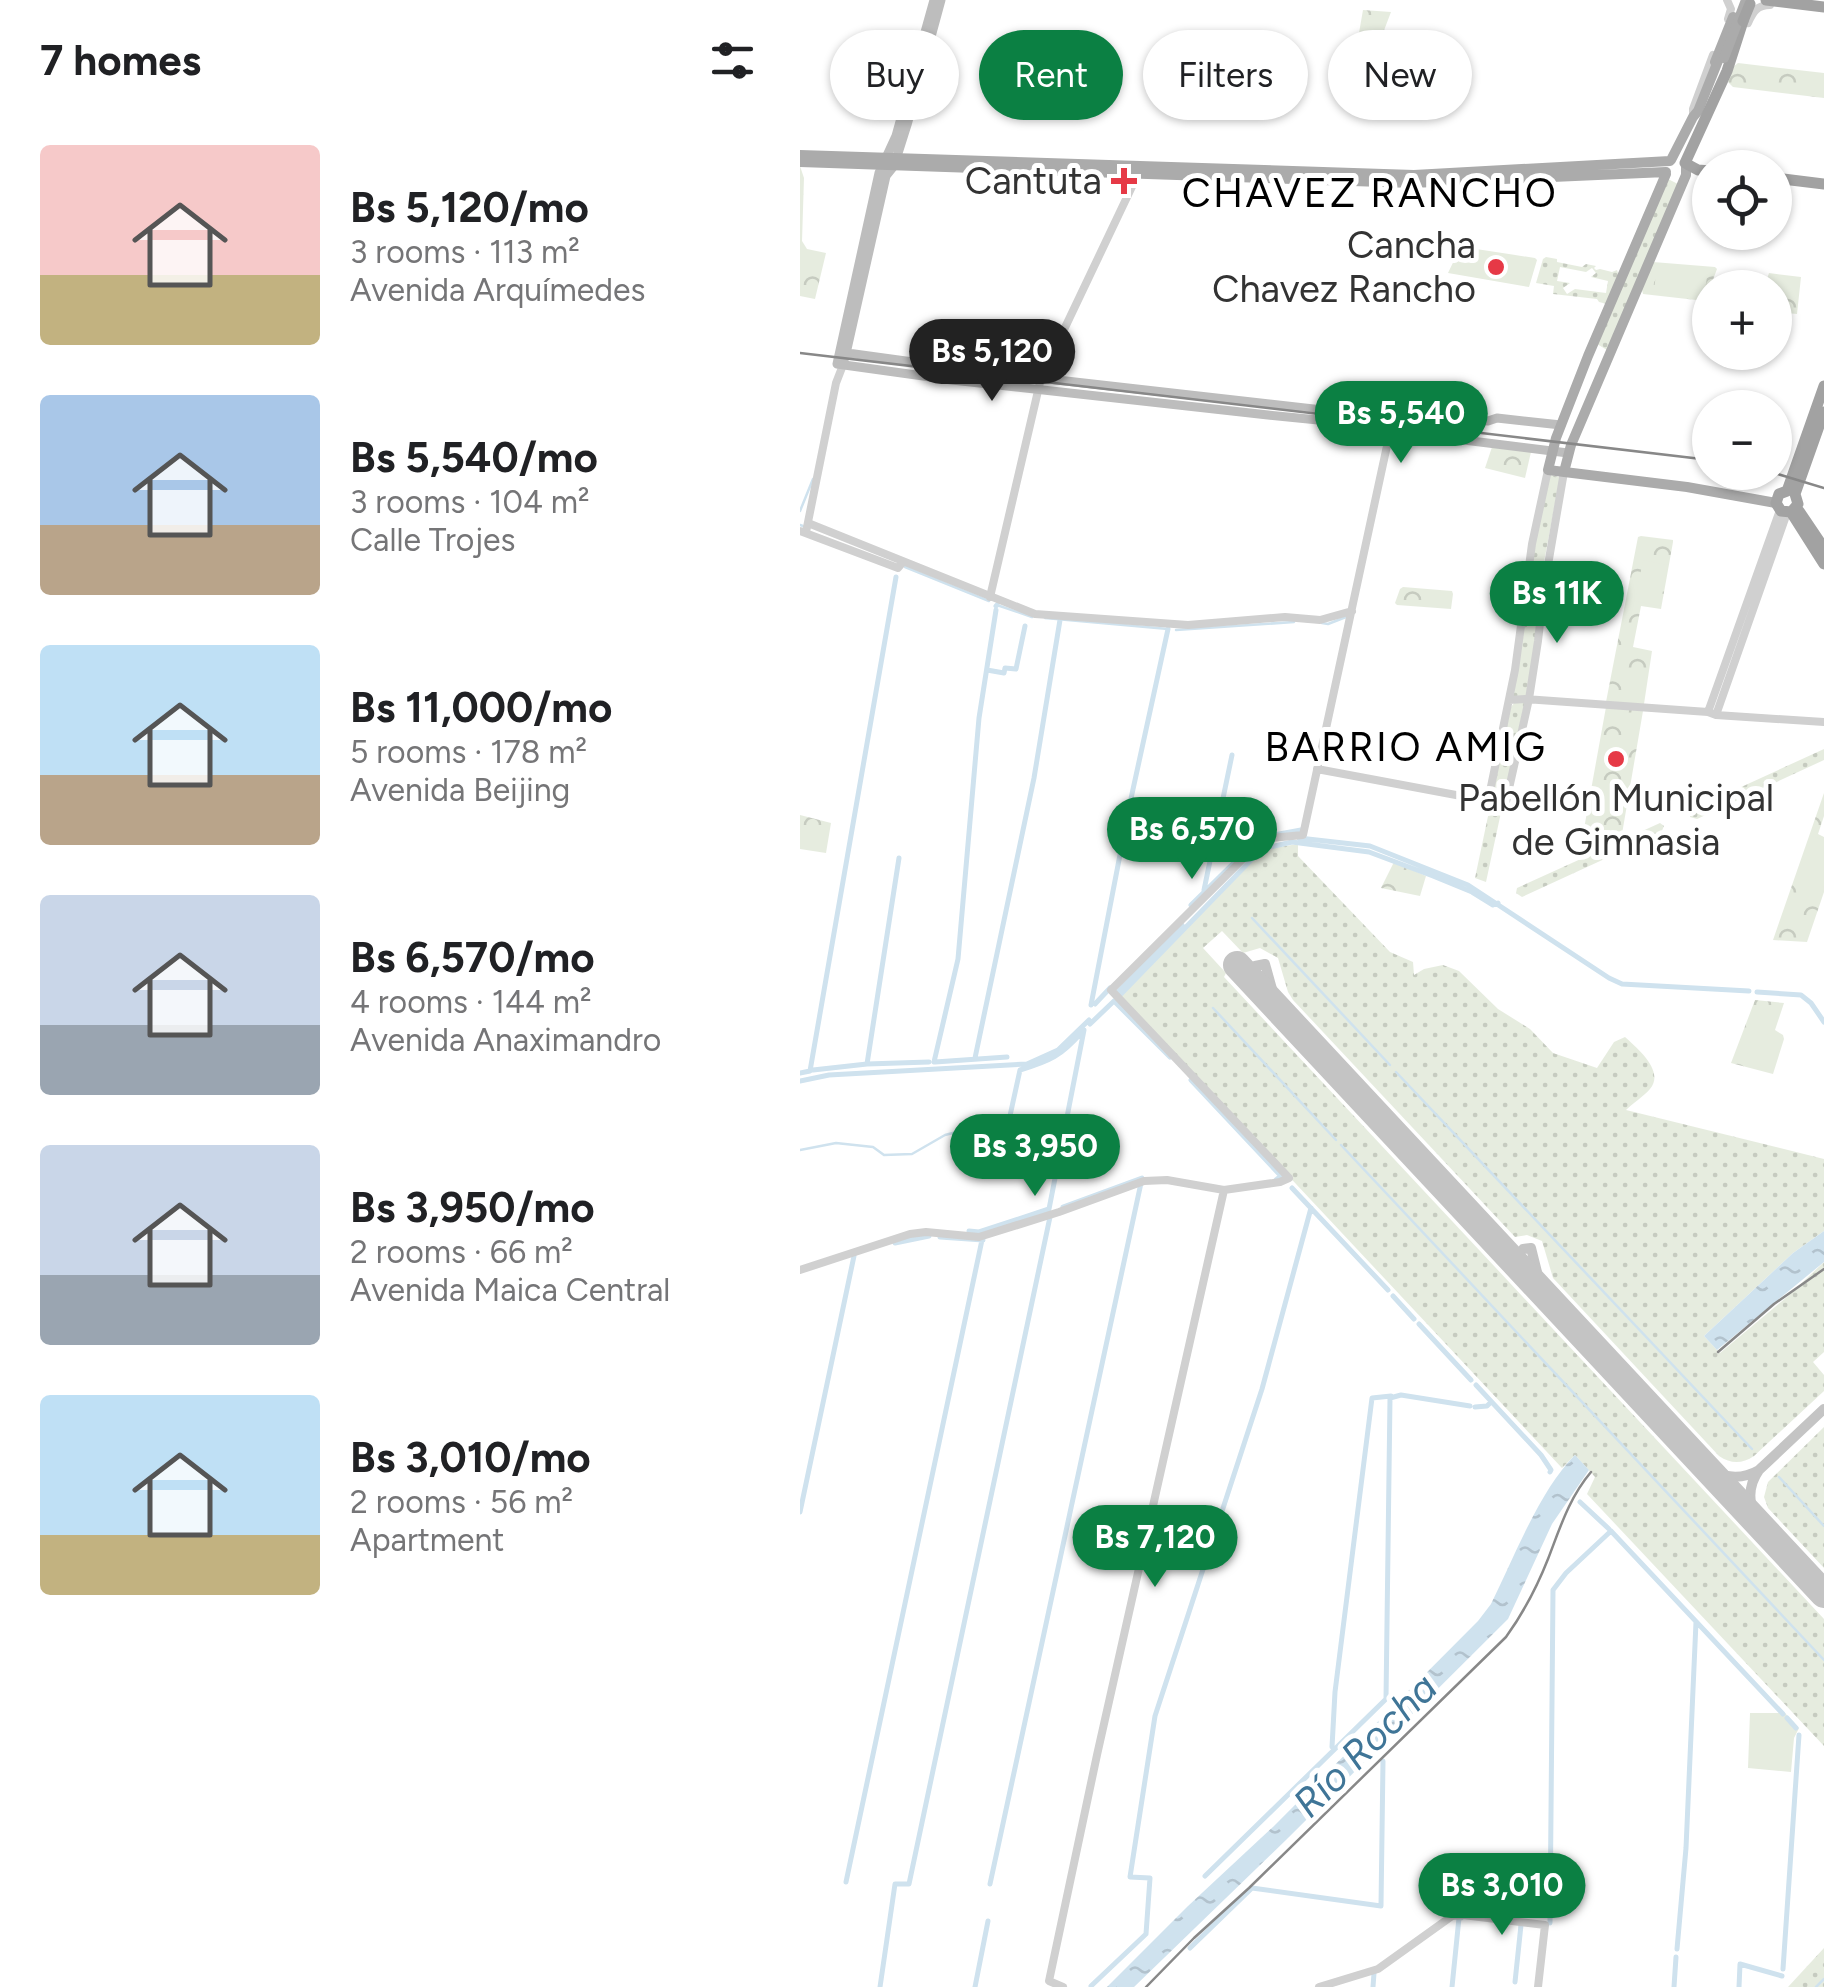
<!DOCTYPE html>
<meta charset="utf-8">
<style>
body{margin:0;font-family:Figtree,sans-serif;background:#f6f6f6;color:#202124;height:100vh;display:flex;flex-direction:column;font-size:38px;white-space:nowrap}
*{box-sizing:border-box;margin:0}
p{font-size:32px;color:#757577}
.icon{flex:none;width:55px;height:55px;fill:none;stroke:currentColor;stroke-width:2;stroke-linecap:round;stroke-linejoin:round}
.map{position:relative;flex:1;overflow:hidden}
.drawer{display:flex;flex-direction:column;background:#fff;width:800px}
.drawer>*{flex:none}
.top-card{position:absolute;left:30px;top:30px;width:842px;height:90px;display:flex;gap:20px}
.buttons{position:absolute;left:892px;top:150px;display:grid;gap:20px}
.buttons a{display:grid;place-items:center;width:100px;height:100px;border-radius:50%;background:#fff;box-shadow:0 2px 8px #0004;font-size:50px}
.price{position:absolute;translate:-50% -85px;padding:0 22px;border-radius:35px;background:#0b8043;color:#fff;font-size:32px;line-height:65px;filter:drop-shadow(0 2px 5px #0008)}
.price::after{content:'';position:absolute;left:50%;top:60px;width:30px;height:22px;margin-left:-15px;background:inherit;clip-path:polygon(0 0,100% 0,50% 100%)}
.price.selected{background:#222;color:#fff}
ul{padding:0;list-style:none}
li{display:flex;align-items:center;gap:30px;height:250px;padding:0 40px}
li span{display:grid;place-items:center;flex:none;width:280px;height:200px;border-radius:10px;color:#555}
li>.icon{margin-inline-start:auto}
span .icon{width:120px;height:120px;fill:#fffc;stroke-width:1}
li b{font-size:42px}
h2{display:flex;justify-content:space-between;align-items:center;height:120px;padding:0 40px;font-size:42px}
.chip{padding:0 35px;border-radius:45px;background:#fff;box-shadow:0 2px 8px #0004;font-size:35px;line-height:90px}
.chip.selected{background:#0b8043;color:#fff}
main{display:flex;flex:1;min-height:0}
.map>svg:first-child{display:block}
.grass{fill:url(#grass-dots);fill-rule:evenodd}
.forest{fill:url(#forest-crowns)}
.pitch{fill:#e6ecdf}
.water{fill:url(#water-ripples)}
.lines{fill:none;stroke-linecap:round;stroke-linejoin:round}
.stream{stroke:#cfe2ee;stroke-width:2.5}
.canal{stroke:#cfe2ee;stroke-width:5}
.taxiway{stroke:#c4c4c4;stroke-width:10}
.runway{stroke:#c4c4c4;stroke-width:28}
.tertiary{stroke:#d0d0d0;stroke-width:8}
.secondary{stroke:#bdbdbd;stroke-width:9}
.primary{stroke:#ababab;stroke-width:10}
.trunk{stroke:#a2a2a2;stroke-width:11}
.tram{stroke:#888;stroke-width:2.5}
.primary-bridge{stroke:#ababab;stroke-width:10}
.trunk-bridge{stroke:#a2a2a2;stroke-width:11}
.poi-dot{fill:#e63946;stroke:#fff;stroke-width:4}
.labels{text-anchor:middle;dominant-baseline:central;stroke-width:10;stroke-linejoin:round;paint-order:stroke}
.poi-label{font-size:38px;fill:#333;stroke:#fff;text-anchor:end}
.neighbourhood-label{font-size:40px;letter-spacing:2.5px;fill:#000;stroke:#fff}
.water-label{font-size:40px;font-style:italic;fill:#3f7597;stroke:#fff}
</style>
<main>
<section class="drawer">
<h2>7 homes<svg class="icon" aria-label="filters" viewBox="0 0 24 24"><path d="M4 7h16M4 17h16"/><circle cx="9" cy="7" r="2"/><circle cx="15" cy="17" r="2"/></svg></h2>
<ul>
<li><span style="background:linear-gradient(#f6c9c9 65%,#c2b280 0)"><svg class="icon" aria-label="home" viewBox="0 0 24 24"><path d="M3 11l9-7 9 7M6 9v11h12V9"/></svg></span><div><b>Bs 5,120/mo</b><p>3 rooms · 113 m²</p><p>Avenida Arquímedes</p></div></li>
<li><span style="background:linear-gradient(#a9c7e8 65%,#b9a48a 0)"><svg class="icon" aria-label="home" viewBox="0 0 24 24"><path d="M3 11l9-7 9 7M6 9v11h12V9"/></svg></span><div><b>Bs 5,540/mo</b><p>3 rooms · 104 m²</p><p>Calle Trojes</p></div></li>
<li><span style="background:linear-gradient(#bfe0f5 65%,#b9a48a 0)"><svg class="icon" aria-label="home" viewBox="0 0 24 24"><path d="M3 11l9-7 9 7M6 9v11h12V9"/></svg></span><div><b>Bs 11,000/mo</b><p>5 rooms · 178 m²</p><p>Avenida Beijing</p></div></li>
<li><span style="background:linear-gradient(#c9d6e8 65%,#9aa5b1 0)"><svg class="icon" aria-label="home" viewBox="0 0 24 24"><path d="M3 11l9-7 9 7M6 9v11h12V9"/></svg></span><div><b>Bs 6,570/mo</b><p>4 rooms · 144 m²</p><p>Avenida Anaximandro</p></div></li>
<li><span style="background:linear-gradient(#c9d6e8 65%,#9aa5b1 0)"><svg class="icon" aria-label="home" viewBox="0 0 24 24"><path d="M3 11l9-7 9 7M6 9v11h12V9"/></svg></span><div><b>Bs 3,950/mo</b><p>2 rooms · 66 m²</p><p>Avenida Maica Central</p></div></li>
<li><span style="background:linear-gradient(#bfe0f5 70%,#c2b280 0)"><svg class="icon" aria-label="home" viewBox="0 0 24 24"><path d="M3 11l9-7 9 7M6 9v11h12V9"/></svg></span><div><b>Bs 3,010/mo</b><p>2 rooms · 56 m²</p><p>Apartment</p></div></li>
</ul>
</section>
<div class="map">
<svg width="1024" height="1987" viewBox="0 0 1024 1987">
<defs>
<pattern id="grass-dots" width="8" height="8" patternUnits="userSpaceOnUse" patternTransform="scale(2.5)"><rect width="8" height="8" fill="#e6ecdf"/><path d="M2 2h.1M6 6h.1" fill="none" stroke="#c6cbc0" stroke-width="1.8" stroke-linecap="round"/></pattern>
<pattern id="forest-crowns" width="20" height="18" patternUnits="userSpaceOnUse" patternTransform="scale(2.5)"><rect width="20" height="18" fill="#e6ecdf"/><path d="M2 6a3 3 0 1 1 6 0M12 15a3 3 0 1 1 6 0" fill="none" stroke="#c6cbc0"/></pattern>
<pattern id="water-ripples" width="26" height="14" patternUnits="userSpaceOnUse" patternTransform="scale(2.5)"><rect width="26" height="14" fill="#cfe2ee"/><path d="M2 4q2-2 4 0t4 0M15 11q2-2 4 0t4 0" fill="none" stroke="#b2c2cd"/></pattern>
</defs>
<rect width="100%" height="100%" fill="#fff"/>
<path class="grass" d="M866,178L878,184L807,350L797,344Z
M746,257L757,259V262L782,267L786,264L796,266L794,268L796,270L800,269L812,272L817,270L819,276L815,281L807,304L799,302L797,299L753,294L754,286L736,283L743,259ZM760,267L786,272L792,268L796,273L791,277L808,281L806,293L775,289L767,294L763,288L770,283L757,281Z
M750,475L760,477L741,578L735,641L726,697H712L735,545Z
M725,701L686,882L675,878L711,707L715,702Z
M1024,749V760L897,819L890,817L891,810Z
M860,823L864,826L861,833L722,897L716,893L717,888Z
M498,844V856L590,952L613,962L614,975L624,969L643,965L659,971L698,1009L730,1029L753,1053L797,1068L814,1042L825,1037C838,1049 865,1071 850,1089C843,1097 832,1104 826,1110L1024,1159V1231L993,1253L904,1336L920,1353L988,1296L1024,1262V1352L1013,1362L1024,1375V1391L954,1456C942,1464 931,1464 919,1456L753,1278L742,1241L727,1235L715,1237L493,1000L488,992L478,958L460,948L443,953L422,931L403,948L426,973L424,977L1024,1619V1746L787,1494L795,1477L775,1455L762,1468L320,996L455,859L473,848Z
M1024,1427V1568L968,1508L964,1497L968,1482Z
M1024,1948V1987H988Z"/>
<path class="forest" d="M563,10L591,12L583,33L600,41L597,48L580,40L572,52L574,39L565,37L563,51L556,50Z
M938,63L1024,73V98L933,87L928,82L933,67Z
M0,166L4,178L2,241L7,249L26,253L15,299L0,296Z
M853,262L915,267L917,269L905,301L843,294L841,286Z
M969,273L1001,277L997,314L975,312V288H964Z
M692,447L731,452L725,478L685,468Z
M841,536L873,540V542L861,609L841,606L833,647L852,651L844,704L806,702L838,537Z
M603,587L652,591L653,594L651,609L597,605L595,603L600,589Z
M806,707L841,709L843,711L822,834L819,837L782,854L780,851Z
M1024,793V816L1018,834L1024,837V892L1007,942L973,940Z
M0,815L31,823L26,853L0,849Z
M594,862L626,876L620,896L581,888Z
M955,1000L984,1003L975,1030L983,1035L984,1039L973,1074L931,1063Z"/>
<path class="pitch" d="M663,247L735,258L737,260L729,287L648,273L660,248Z
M857,264L908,270L904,297L854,291Z
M843,560L868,565L860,606L835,601Z
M1011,836L1024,840V886L1021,896L994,887Z
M954,1031L980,1038L971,1071L945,1064Z
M950,1713H985L999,1728L994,1738L991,1772L948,1768Z"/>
<path class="water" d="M1024,1231V1262L917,1350L904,1336L993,1253Z
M775,1455L789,1470L752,1524L708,1619L487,1839L334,1987H307L388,1906L474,1826L678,1621L691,1604C714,1558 739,1491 775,1455Z"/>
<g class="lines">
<path class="stream" d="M0,511L13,479
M0,525L3,526
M105,567L189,601
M197,605L232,617
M245,618L368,629
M522,623L528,624L546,617
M376,630L494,622
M452,918L590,1065
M413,1008L536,1140
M596,1072L952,1449
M541,1145L1024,1660
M0,1150L36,1143L73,1147L84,1155L112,1154L145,1135L180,1126L190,1129L199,1141
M979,1477L1024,1526
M1016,1987L1024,1979"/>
<path class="canal" d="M196,606L197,605
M187,670L204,673L205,668L216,669L225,626
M474,835L501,830
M499,838L570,846L668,885L809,978L822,984L949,991
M404,890L432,755
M391,905L451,846
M318,992L382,925
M957,992L1001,995L1011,1003L1024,1022
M320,995L455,856L470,847L492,842L569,852L633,876L672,892L693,905L698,903
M295,1004L310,988
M291,1005L330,803L368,629
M290,1024L314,1001L370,1057
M175,1058L234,778L260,620
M134,1062L158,959L179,718L196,610
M135,1062L207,1057
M67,1064L99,858
M13,1070L67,1064L129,1062
M0,1073L10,1071L96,577
M391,1080L481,1176L476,1180
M0,1081L29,1075L227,1064L258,1050L289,1020
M199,1141L206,1134L220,1070C250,1061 261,1056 282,1032
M492,1188L588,1290
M263,1207L342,1178
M169,1231L179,1232L249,1209L284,1030
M140,1237L183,1240
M95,1243L129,1236
M593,1296L614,1319
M619,1324L671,1380
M676,1385L741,1455L751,1470L750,1472
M675,1407L687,1406L690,1403
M780,1502L809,1529
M0,1512L54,1256
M987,1718L996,1728
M534,1748L532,1747L535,1692L572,1398L591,1396
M405,1876L586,1699L590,1398L601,1395L670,1406
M46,1882L182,1240
M190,1884L341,1183
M750,1923L753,1590L766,1573L811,1531L983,1714
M390,1948L452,1888L581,1906L583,1761
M877,1949L886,1848L896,1622
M983,1969L999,1735
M715,1982L721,1925
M291,1986L346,1934L350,1878L330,1877L355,1716L462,1389L511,1208
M80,1987L95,1884H109L250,1217
M175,1987L188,1921
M573,1987L574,1973
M652,1987L659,1918H661
M874,1987L876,1957
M939,1987L940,1964L982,1976"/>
<path class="taxiway" d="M455,966L465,964L477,1007
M723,1249L731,1248L742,1292
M904,1465C921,1478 940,1481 959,1470C947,1487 949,1503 956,1521
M959,1470L1024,1409"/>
<path class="runway" d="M437,965L1024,1594"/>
<path class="tertiary" d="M927,0L931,9L928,19
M948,23C953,12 957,5 970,5
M893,117V109L913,55
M8,523L235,614L388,625L485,617L520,620L552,611
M0,531L98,568L103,562
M6,532L36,383L43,365
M190,597L241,378L338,174
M709,700L725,699L908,712L916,715L1024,722
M908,712L980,510
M916,715L987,513
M517,769L688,801L706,802L729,699L738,641L744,588L764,472
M688,801L715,670L732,544L748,470
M0,1270L110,1234L126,1232L179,1237L259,1212L344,1181L367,1180L424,1190L480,1182L489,1178L311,990L456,846L471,838L503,835L593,418
M263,1987L249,1981L297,1755L424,1190
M519,1987L578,1969L652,1916L663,1915L745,1925L738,1987"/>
<path class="secondary" d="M134,0L96,136L79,173L37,364L152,380L468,415L518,420L525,418L575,424L591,431L768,453
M40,352L186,372L593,418L595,411L688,421L697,418L761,425
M45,358L86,176L94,166L107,125L141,0"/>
<path class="primary" d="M915,62L933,17
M0,155L614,175L870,161
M871,160L893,117L898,111L920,56
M0,162L612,183L866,172
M866,174L788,356L756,438L748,470L887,487L976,503
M764,472L771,445L886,175V165"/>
<path class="trunk" d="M966,0L1024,7
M910,171L898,170L885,163L927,71L943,21
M975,178L1024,184
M987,491L1024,386
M987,491L979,494L976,503L981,511L991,512
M999,511L1024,548
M991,512L998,504L995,494L1024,412
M991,512L1024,564"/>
<path class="tram" d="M0,353L910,460
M971,472L1024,488
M918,1352L974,1304L1024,1269
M346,1987L394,1938L449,1888L706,1637C724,1612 737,1587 748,1559C760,1528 769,1498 791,1472"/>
<path class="primary-bridge" d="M924,58L946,0"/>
<path class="trunk-bridge" d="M943,21L950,4"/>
</g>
<g class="poi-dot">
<path d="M319 166h10v10h10v10h-10v10h-10v-10h-10v-10h10z"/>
<circle cx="696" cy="267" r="10"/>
<circle cx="816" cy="759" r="10"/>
</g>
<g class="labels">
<g class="poi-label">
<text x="302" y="181">Cantuta</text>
<text x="676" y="245">Cancha<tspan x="676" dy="44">Chavez Rancho</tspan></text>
<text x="816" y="798" text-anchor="middle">Pabellón Municipal<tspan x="816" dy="44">de Gimnasia</tspan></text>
</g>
<g class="neighbourhood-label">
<text x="570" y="193">CHAVEZ RANCHO</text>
<text x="606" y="747">BARRIO AMIG</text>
</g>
<g class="water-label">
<text transform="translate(565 1745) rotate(-45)">Río Rocha</text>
</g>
</g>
</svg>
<div class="buttons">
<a><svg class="icon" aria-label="locate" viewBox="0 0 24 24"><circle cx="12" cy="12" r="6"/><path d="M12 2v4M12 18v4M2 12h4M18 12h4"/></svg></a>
<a>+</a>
<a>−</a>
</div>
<b class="price selected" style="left:192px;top:404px">Bs 5,120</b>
<b class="price" style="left:601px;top:466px">Bs 5,540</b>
<b class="price" style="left:757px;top:646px">Bs 11K</b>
<b class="price" style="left:392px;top:882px">Bs 6,570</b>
<b class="price" style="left:235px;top:1199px">Bs 3,950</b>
<b class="price" style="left:355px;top:1590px">Bs 7,120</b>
<b class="price" style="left:702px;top:1938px">Bs 3,010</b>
<div class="top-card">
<a class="chip">Buy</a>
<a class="chip selected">Rent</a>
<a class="chip">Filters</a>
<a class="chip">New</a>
</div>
</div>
</main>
